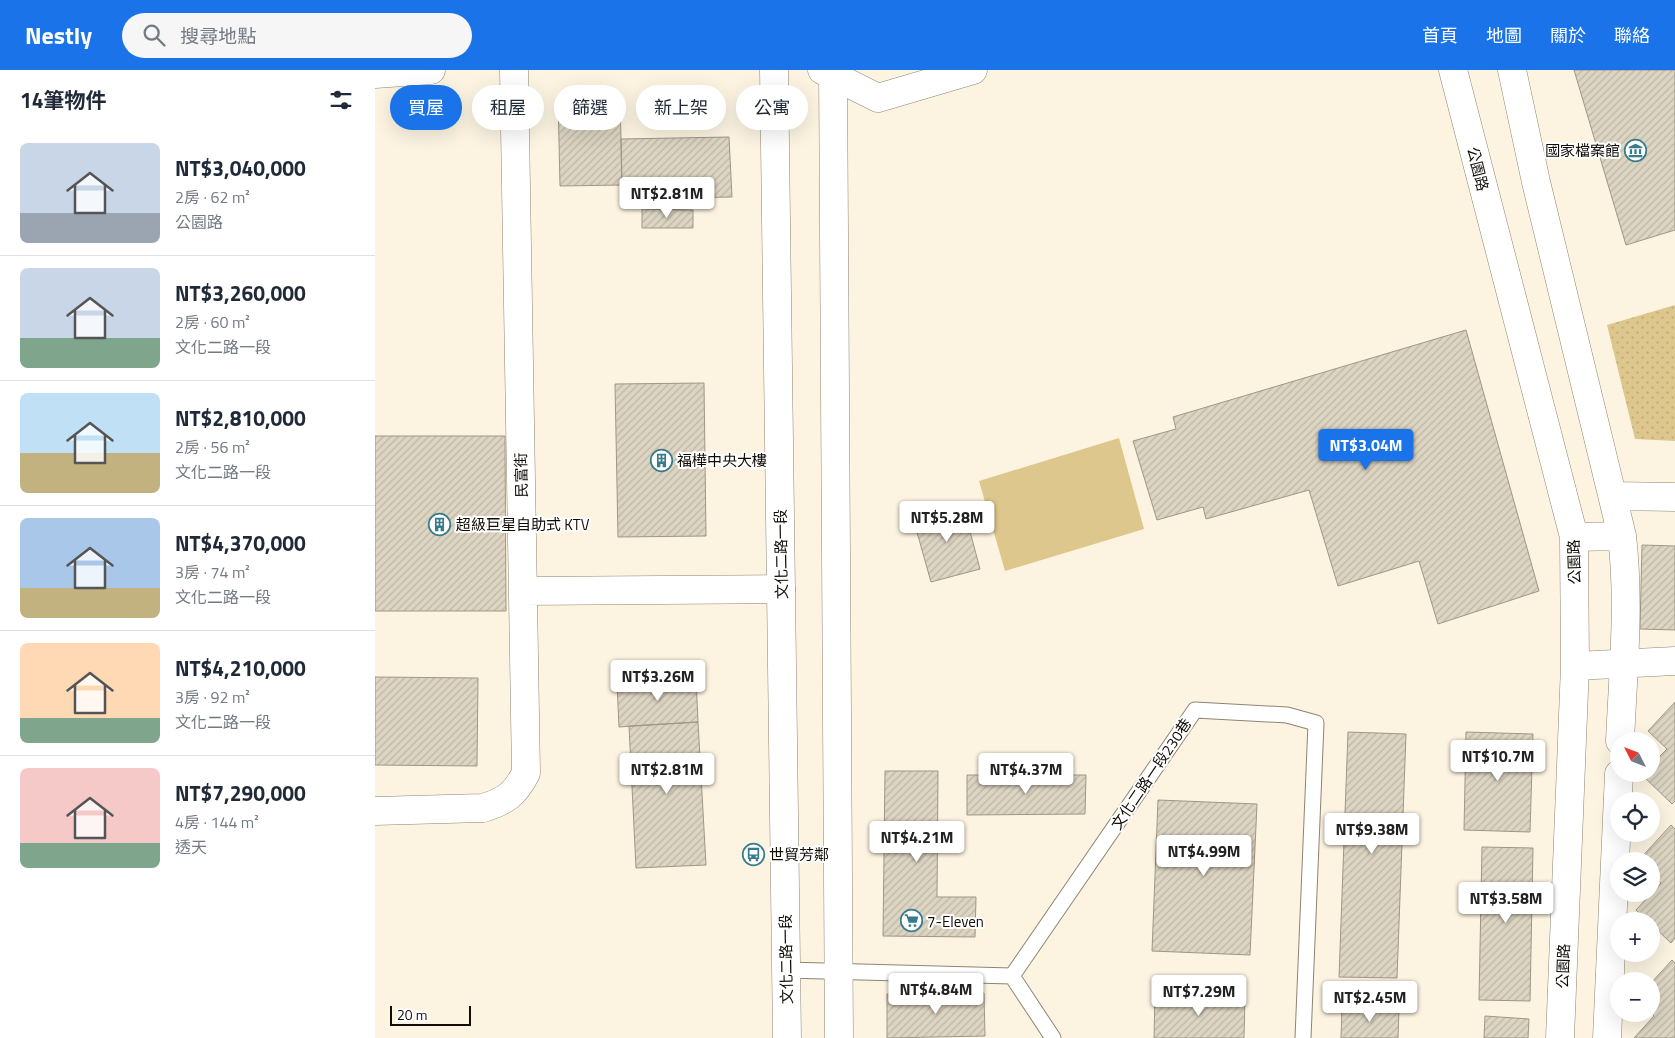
<!DOCTYPE html>
<html lang="zh-TW">
<meta charset="utf-8">
<style>
body{margin:0;font-family:"Titillium Web","Noto Sans TC",sans-serif;background:#f6f6f7;color:#1f2937;height:100vh;display:flex;flex-direction:column;font-size:19px;white-space:nowrap}
*{box-sizing:border-box;margin:0}
p{font-size:16px;color:#747a83}
.icon{flex:none;width:28px;height:28px;fill:none;stroke:currentColor;stroke-width:2;stroke-linecap:round;stroke-linejoin:round}
.map{position:relative;flex:1;overflow:hidden}
.drawer{display:flex;flex-direction:column;background:#fff;width:375px}
.drawer>*{flex:none}
.banner{position:absolute;left:15px;top:15px;width:475px;height:45px;display:flex;gap:10px}
.needle{width:32px;rotate:312deg}
.fabs{position:absolute;left:1235px;top:662px;display:grid;gap:10px}
.fabs a{display:grid;place-items:center;width:50px;height:50px;border-radius:50%;background:#fff;box-shadow:0 5px 20px #0002;font-size:25px}
.scale{position:absolute;left:15px;bottom:12px;width:81px;box-sizing:border-box;padding-left:5px;border:2px solid #100d07;border-top:0;font-size:14px;line-height:18px;white-space:nowrap;color:#100d07;-webkit-text-stroke:4px #fff;paint-order:stroke}
.price{position:absolute;translate:-50% -42px;padding:0 11px;border-radius:5px;background:#fff;color:#222;font-size:16px;line-height:32px;filter:drop-shadow(0 1px 2px #0008)}
.price::after{content:'';position:absolute;left:50%;top:30px;width:15px;height:11px;margin-left:-8px;background:inherit;clip-path:polygon(0 0,100% 0,50% 100%)}
.price.on{background:#1a73e8;color:#fff}
ul{padding:0;list-style:none}
li{display:flex;align-items:center;gap:15px;height:125px;padding:0 20px}
li+li{border-top:1px solid #e0e1e3}
li span{display:grid;place-items:center;flex:none;width:140px;height:100px;border-radius:8px;color:#555}
li>.icon{margin-inline-start:auto}
span .icon{width:60px;height:60px;fill:#fffc;stroke-width:1}
li b{font-size:21px}
h2{display:flex;justify-content:space-between;align-items:center;height:60px;padding:0 20px;font-size:21px}
.pill{padding:0 18px;border-radius:22px;background:#fff;box-shadow:0 5px 20px #0002;font-size:18px;line-height:45px}
.pill.on{background:#1a73e8;color:#fff}
header{display:flex;align-items:center;gap:30px;box-sizing:border-box;height:70px;padding:0 25px;background:#1a73e8;color:#fff}
header strong{font-size:24px}
nav{display:flex;gap:28px;margin-inline-start:auto;font-size:18px}
.search{width:350px;height:45px;background:#f6f6f7;display:flex;align-items:center;gap:12px;box-sizing:border-box;padding:0 18px;border-radius:28px;color:#747a83;font-size:19px}
main{display:flex;flex:1;min-height:0}
.map>svg:first-child{display:block}
.green{fill:#dec78c}
.park{fill:url(#park-dots)}
.building{fill:url(#building-hatch);stroke:#9f9786}
.lines{fill:none;stroke-linecap:round;stroke-linejoin:round}
.service-casing{stroke:#8c8573;stroke-width:17}
.minor-casing{stroke:#8c8573;stroke-width:29}
.tertiary-casing{stroke:#8c8573;stroke-width:29}
.service{stroke:#fff;stroke-width:15}
.minor{stroke:#fff;stroke-width:28}
.tertiary{stroke:#fff;stroke-width:28}
.labels{text-anchor:middle;dominant-baseline:central;stroke-width:4;stroke-linejoin:round;paint-order:stroke}
.poi-label{font-size:15px;fill:#100d07;stroke:#fff;text-anchor:start}
.street-label{font-size:15px;fill:#100d07;stroke:#fff}
</style>
<header>
<strong>Nestly</strong>
<div class="search"><svg class="icon" aria-label="search" viewBox="0 0 24 24"><circle cx="10" cy="10" r="6"/><path d="M15 15l6 6"/></svg>搜尋地點</div>
<nav><a>首頁</a><a>地圖</a><a>關於</a><a>聯絡</a></nav>
</header>
<main>
<section class="drawer">
<h2>14筆物件<svg class="icon" aria-label="filters" viewBox="0 0 24 24"><path d="M4 7h16M4 17h16"/><circle cx="9" cy="7" r="2"/><circle cx="15" cy="17" r="2"/></svg></h2>
<ul>
<li><span style="background:linear-gradient(#c9d6e8 70%,#9aa5b1 0)"><svg class="icon" aria-label="home" viewBox="0 0 24 24"><path d="M3 11l9-7 9 7M6 9v11h12V9"/></svg></span><div><b>NT$3,040,000</b><p>2房 · 62 m²</p><p>公園路</p></div></li>
<li><span style="background:linear-gradient(#c9d6e8 70%,#7fa58c 0)"><svg class="icon" aria-label="home" viewBox="0 0 24 24"><path d="M3 11l9-7 9 7M6 9v11h12V9"/></svg></span><div><b>NT$3,260,000</b><p>2房 · 60 m²</p><p>文化二路一段</p></div></li>
<li><span style="background:linear-gradient(#bfe0f5 60%,#c2b280 0)"><svg class="icon" aria-label="home" viewBox="0 0 24 24"><path d="M3 11l9-7 9 7M6 9v11h12V9"/></svg></span><div><b>NT$2,810,000</b><p>2房 · 56 m²</p><p>文化二路一段</p></div></li>
<li><span style="background:linear-gradient(#a9c7e8 70%,#c2b280 0)"><svg class="icon" aria-label="home" viewBox="0 0 24 24"><path d="M3 11l9-7 9 7M6 9v11h12V9"/></svg></span><div><b>NT$4,370,000</b><p>3房 · 74 m²</p><p>文化二路一段</p></div></li>
<li><span style="background:linear-gradient(#ffd9b3 75%,#7fa58c 0)"><svg class="icon" aria-label="home" viewBox="0 0 24 24"><path d="M3 11l9-7 9 7M6 9v11h12V9"/></svg></span><div><b>NT$4,210,000</b><p>3房 · 92 m²</p><p>文化二路一段</p></div></li>
<li><span style="background:linear-gradient(#f6c9c9 75%,#7fa58c 0)"><svg class="icon" aria-label="home" viewBox="0 0 24 24"><path d="M3 11l9-7 9 7M6 9v11h12V9"/></svg></span><div><b>NT$7,290,000</b><p>4房 · 144 m²</p><p>透天</p></div></li>
</ul>
</section>
<div class="map">
<svg width="1300" height="968" viewBox="0 0 1300 968">
<defs>
<pattern id="park-dots" width="8" height="8" patternUnits="userSpaceOnUse" patternTransform="scale(1.25)"><rect width="8" height="8" fill="#dec78c"/><path d="M2 2h.1M6 6h.1" fill="none" stroke="#bdaa77" stroke-width="1.8" stroke-linecap="round"/></pattern>
<pattern id="building-hatch" width="6" height="6" patternUnits="userSpaceOnUse" patternTransform="scale(1.25)"><rect width="6" height="6" fill="#ddd5c2"/><path d="M-1 1l2-2M0 6l6-6M5 7l2-2" fill="none" stroke="#bdb6a5"/></pattern>
</defs>
<rect width="100%" height="100%" fill="#fcf4e1"/>
<path class="green" d="M744,368L769,459L630,501L604,411Z"/>
<path class="park" d="M1300,235V371L1260,369L1232,255Z"/>
<path class="building" d="M1199,0H1300V160L1251,175Z
M245,24L247,115L185,116L183,26Z
M354,67L357,127L247,129L246,69Z
M267,139L318,140V158H267Z
M1091,260L1164,521L1063,554L1044,491L963,516L934,420L831,449L828,437L782,450L758,371L801,359L798,347Z
M329,313L331,466L243,467L240,314Z
M0,366H130L131,541H0Z
M588,435L605,499L556,512L538,448Z
M1267,475L1300,476V560L1265,559Z
M0,607L103,608L102,696L0,695Z
M321,608L323,652L244,657L242,613Z
M1300,632V731L1297,734L1267,705L1276,704V695L1292,679L1273,661Z
M323,652L331,795L261,798L254,656Z
M973,662L1031,664L1022,908L964,907Z
M1091,662L1158,664L1155,762L1089,760Z
M510,701H563L562,827H601L600,867L508,866Z
M592,705H711L710,744L592,745Z
M783,730L882,734L875,885L777,881Z
M1296,755L1300,759V868L1296,873L1276,854V851H1273L1261,840L1286,813L1276,803V791H1263Z
M1107,777L1158,778L1155,931L1104,930Z
M1297,890L1300,893V968H1259L1279,946L1276,943V913Z
M609,923L610,966L512,968V924Z
M780,925L870,926L869,968H779Z
M967,937L1024,939L1023,968H966Z
M1110,946L1154,949L1153,968H1109Z"/>
<g class="lines">
<defs>
<path id="service" d="M411,900L637,906
M637,906L820,640L912,645L941,653L928,968
M637,906L678,968"/>
<path id="minor" d="M447,0L503,28L598,0
M1078,0L1199,467L1200,596L1185,968
M1137,0L1161,112L1247,466C1255,534 1248,603 1245,671
M0,4L56,0
M1238,426L1300,427
M1199,467L1247,466
M148,521L406,519
M1200,596L1300,591
M0,741L108,738C131,731 140,724 151,703L139,0
M1232,968L1244,704"/>
<path id="tertiary" d="M399,0L412,968
M458,0L464,968"/>
</defs>
<use href="#service" class="service-casing"/>
<use href="#minor" class="minor-casing"/>
<use href="#tertiary" class="tertiary-casing"/>
<use href="#service" class="service"/>
<use href="#minor" class="minor"/>
<use href="#tertiary" class="tertiary"/>
</g>
<defs>
<symbol id="museum-ring" viewBox="-11 -11 22 22"><circle r="9.5" fill="#fff" stroke="#387c8b" stroke-width="1.5"/><path d="M0-6L6-3V-2H-6V-3ZM-5-1h2V3h-2ZM-1-1h2V3h-2ZM3-1h2V3H3ZM-6 4H6V6H-6Z" fill="#387c8b"/></symbol>
<symbol id="building-ring" viewBox="-11 -11 22 22"><circle r="9.5" fill="#fff" stroke="#387c8b" stroke-width="1.5"/><path d="M-4-6H4V6H1V3H-1V6H-4ZM-2.5-4.3h1.7v1.8h-1.7ZM.8-4.3h1.7v1.8H.8ZM-2.5-1h1.7V.8h-1.7ZM.8-1h1.7V.8H.8Z" fill="#387c8b"/></symbol>
<symbol id="bus-ring" viewBox="-11 -11 22 22"><circle r="9.5" fill="#fff" stroke="#387c8b" stroke-width="1.5"/><path d="M-5-6H5V4H4V6H2V4H-2V6H-4V4H-5ZM-3.5-4V0h7V-4ZM-3.5 1.2v1.5H-2V1.2ZM2 1.2v1.5H3.5V1.2Z" fill="#387c8b"/></symbol>
<symbol id="supermarket-ring" viewBox="-11 -11 22 22"><circle r="9.5" fill="#fff" stroke="#387c8b" stroke-width="1.5"/><path d="M-6-5.5h2.5l.6 2H6L4.5 2H-2.5L-4.4-4H-6ZM-1.5 3.2a1.3 1.3 0 1 0 .1 0ZM3 3.2a1.3 1.3 0 1 0 .1 0Z" fill="#387c8b"/></symbol>
</defs>
<g fill-rule="evenodd">
<use href="#museum-ring" x="1248" y="68" width="25" height="25"/>
<use href="#building-ring" x="274" y="378" width="25" height="25"/>
<use href="#building-ring" x="52" y="442" width="25" height="25"/>
<use href="#bus-ring" x="366" y="772" width="25" height="25"/>
<use href="#supermarket-ring" x="524" y="838" width="25" height="25"/>
</g>
<g class="labels">
<g class="poi-label">
<text x="1245" y="80" text-anchor="end">國家檔案館</text>
<text x="302" y="390">福樺中央大樓</text>
<text x="81" y="454">超級巨星自助式 KTV</text>
<text x="394" y="784">世貿芳鄰</text>
<text x="552" y="851">7-Eleven</text>
</g>
<g class="street-label">
<text transform="translate(1103 99) rotate(76)">公園路</text>
<text transform="translate(146 405) rotate(-91)">民富街</text>
<text transform="translate(406 484) rotate(-91)">文化二路一段</text>
<text transform="translate(1199 492) rotate(-92)">公園路</text>
<text transform="translate(776 704) rotate(-56)">文化二路一段230巷</text>
<text transform="translate(411 889) rotate(-91)">文化二路一段</text>
<text transform="translate(1188 896) rotate(-88)">公園路</text>
</g>
</g>
</svg>
<div class="fabs">
<a><svg class="needle" viewBox="-14 -14 28 28"><path d="M0-13l5 13h-10z" fill="#e53935"/><path d="M0 13l5-13h-10z" fill="#747a83"/></svg></a>
<a><svg class="icon" aria-label="locate" viewBox="0 0 24 24"><circle cx="12" cy="12" r="6"/><path d="M12 2v4M12 18v4M2 12h4M18 12h4"/></svg></a>
<a><svg class="icon" aria-label="layers" viewBox="0 0 24 24"><path d="M12 4l9 5-9 5-9-5zM3 14l9 5 9-5"/></svg></a>
<a>+</a>
<a>−</a>
</div>
<div class="scale">20 m</div>
<b class="price" style="left:292px;top:149px">NT$2.81M</b>
<b class="price on" style="left:991px;top:401px">NT$3.04M</b>
<b class="price" style="left:572px;top:473px">NT$5.28M</b>
<b class="price" style="left:283px;top:632px">NT$3.26M</b>
<b class="price" style="left:1123px;top:712px">NT$10.7M</b>
<b class="price" style="left:292px;top:725px">NT$2.81M</b>
<b class="price" style="left:651px;top:725px">NT$4.37M</b>
<b class="price" style="left:997px;top:785px">NT$9.38M</b>
<b class="price" style="left:542px;top:793px">NT$4.21M</b>
<b class="price" style="left:829px;top:807px">NT$4.99M</b>
<b class="price" style="left:1131px;top:854px">NT$3.58M</b>
<b class="price" style="left:561px;top:945px">NT$4.84M</b>
<b class="price" style="left:824px;top:947px">NT$7.29M</b>
<b class="price" style="left:995px;top:953px">NT$2.45M</b>
<div class="banner">
<a class="pill on">買屋</a>
<a class="pill">租屋</a>
<a class="pill">篩選</a>
<a class="pill">新上架</a>
<a class="pill">公寓</a>
</div>
</div>
</main>
